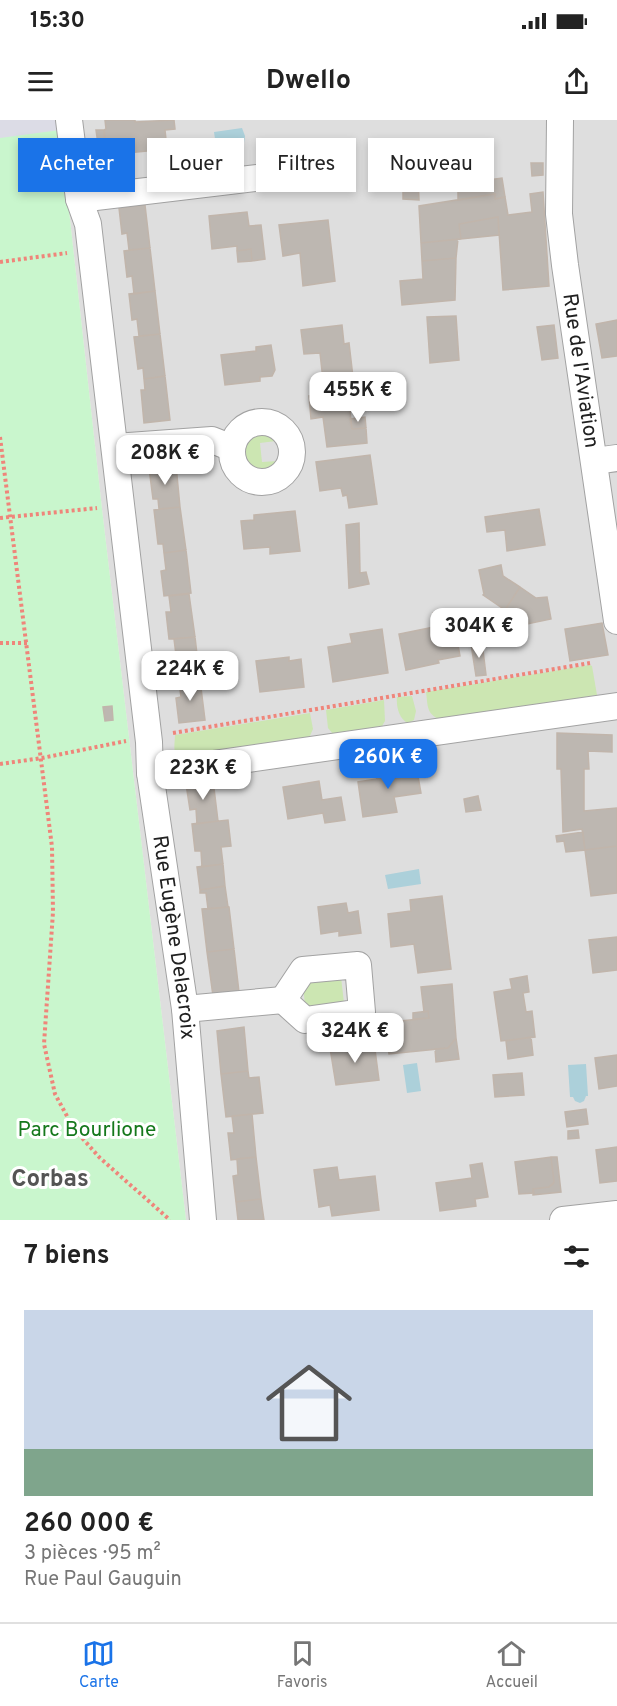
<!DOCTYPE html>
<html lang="fr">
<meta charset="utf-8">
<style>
body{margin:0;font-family:Overpass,sans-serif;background:#f6f6f6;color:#222;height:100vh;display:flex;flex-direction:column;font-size:22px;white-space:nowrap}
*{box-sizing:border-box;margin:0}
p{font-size:20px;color:#767676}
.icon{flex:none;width:33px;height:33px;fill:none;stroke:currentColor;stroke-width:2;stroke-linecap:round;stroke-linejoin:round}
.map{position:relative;height:1100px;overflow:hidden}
.details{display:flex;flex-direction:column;background:#fff;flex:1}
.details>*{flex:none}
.top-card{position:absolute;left:18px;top:18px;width:582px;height:54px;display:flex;gap:12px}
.price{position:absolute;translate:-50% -51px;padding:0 14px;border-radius:12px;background:#fff;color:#222;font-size:20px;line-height:39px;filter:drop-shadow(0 2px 3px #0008)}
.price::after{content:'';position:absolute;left:50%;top:36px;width:18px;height:14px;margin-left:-9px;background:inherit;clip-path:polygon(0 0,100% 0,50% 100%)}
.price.current{background:#1a73e8;color:#fff}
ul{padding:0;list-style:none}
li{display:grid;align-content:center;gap:12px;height:318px;padding:0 24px}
li span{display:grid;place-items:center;height:186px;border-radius:0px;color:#555}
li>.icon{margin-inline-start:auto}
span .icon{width:108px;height:108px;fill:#fffc;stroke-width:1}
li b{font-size:26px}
h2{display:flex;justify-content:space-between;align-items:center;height:72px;padding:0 24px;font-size:26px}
.tag{padding:0 21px;border-radius:0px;background:#fff;box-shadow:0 3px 9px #0003;font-size:21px;line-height:54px}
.tag.current{background:#1a73e8;color:#fff}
.status{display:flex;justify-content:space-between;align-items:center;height:42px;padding:0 30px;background:#fff;direction:ltr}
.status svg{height:16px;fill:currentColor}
header{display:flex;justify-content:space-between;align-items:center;height:78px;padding:0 24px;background:#fff;font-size:27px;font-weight:700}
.tabs{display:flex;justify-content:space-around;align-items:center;height:84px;border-top:2px solid #e0e0e0;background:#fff;font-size:16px;color:#767676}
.tabs a{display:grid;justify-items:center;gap:3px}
.tabs .current{color:#1a73e8}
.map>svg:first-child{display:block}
.residential{fill:#dedede}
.grass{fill:#cce6b2}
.park{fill:#c9f6cd}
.plaza{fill:#dcdce6}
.water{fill:#acd0da}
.building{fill:#bdb7b1;stroke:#c1b5ab;stroke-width:1.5}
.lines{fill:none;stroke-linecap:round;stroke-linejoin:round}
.minor-casing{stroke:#a2a2a2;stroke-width:28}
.path{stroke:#ef857a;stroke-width:4;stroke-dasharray:3 3;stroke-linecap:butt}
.minor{stroke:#fff;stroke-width:26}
.labels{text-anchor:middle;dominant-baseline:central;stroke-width:6;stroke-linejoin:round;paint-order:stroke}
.street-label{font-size:21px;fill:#212121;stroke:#fff}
.park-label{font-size:21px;fill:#15781c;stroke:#fff}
.quarter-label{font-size:24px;font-weight:bold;fill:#545454;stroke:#fff}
</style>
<div class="status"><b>15:30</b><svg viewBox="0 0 49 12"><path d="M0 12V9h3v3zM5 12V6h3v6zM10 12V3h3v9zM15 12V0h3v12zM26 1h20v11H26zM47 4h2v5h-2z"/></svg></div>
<header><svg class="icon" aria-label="menu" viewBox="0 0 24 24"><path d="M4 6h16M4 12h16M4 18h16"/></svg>Dwello<svg class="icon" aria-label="share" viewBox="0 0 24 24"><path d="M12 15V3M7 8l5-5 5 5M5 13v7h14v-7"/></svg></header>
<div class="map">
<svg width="617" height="1100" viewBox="0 0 617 1100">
<rect width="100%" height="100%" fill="#f0ede8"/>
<path class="residential" d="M59,0H617V1100H186L102,389Z"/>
<path class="grass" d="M267,313L271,314L276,321L260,323L262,342L278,341C278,345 278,347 275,351C269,356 252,357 248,350C243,342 243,328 245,320L252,314Z
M590,545L592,546L597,575L441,600C426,594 428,586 426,572Z
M412,576L416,591L414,600L408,603C399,599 396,586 397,577Z
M384,580L385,601L382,606L333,614L328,608L326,590Z
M310,593L313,609L309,618L179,638C172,633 175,623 175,615Z
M341,857L344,883L315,891L305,886L303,863L307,858Z"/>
<path class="park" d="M0,0H59L102,389L186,1100H0Z"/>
<path class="plaza" d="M0,0H59L60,10L0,18Z"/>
<path class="water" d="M242,8L245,16L244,23L216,26L214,12Z
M419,749L421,764L388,769L385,755Z
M417,943L421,971L407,973L403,945Z
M586,944L588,976H586L584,981L580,983L575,981L573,977H570L568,945Z"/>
<path class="building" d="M105,0H135V2L174,0L175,9L165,10L167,29L107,35L104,10L106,9Z
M96,10H104L105,23L98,24Z
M531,43H543V55L532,56Z
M472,47L473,62L502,58L505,77L495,79V74L458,80V48Z
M418,58L419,80L403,79V59Z
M543,72L549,166L503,170L498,97L459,104L461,119L421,123L419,86L495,74V79L505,77L508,95L532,92L530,74Z
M145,85L150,128L129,130L127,113L122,114L119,88Z
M247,92L249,106L261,105L265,139L252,141L251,129L237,131V126L212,129L209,96Z
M498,97L499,115L461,119L459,104Z
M328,100L335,161L303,166L300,133L283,136L279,105Z
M458,119L456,138L422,141L421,123Z
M150,128L155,171L134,174L132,156L127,157L124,131Z
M251,129L252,141L238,142L237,131Z
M456,138L455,180L402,185L400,161L423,159L422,141Z
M155,171L160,214L139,216L137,199L132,200L129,174Z
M456,196L459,240L430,243L427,197Z
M617,200V236L602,238L596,204Z
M342,205L344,224L349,223L353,257L323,260L320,233L304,234L301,210Z
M554,205L558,238L542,240L537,207Z
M160,214L165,256L144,259L143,248L138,249L134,217Z
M271,225L275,250L272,256L260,257V261L225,265L221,235L256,231V227Z
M165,256L170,300L144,303L141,270H145L144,259Z
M348,272L352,309L366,308L367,323L327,327L323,297L311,299L309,276Z
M365,297L366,308L352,309L350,299Z
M370,335L377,384L349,388L347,375L343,376L341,368L320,371L316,342Z
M176,345L180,387L159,389L158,379H153L149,348Z
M180,387L186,430L164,433L163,424H158L154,390Z
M539,389L545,425L507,431L505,410L487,412L485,397Z
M295,391L300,431L270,434V427L244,429L241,401L254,400V395Z
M359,403L360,453L366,452L369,464L349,468L346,405Z
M186,430L191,473L164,476L161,451L166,450L164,433Z
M501,445L503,456L520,467L505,490L483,475L484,474L479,450Z
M520,467L536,478L547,477L551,499L527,504L505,490Z
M189,474L195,517L169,519L166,492H171L169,476Z
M451,489L454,503L435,507L433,493Z
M454,503L460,536L438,540L439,543L406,550L399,514Z
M602,503L608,535L570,541L565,509Z
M382,509L388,553L333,562L328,527L352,523L350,514Z
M195,517L200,560L174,563L171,536L176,535L174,519Z
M482,522L486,555L476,556L471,524Z
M207,533L210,558L200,560L197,534Z
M289,537V541L301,539L304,567L260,572L256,541Z
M200,560L205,600L179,603L176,578L181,577L179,562Z
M112,586L113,600L105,601L103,587Z
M557,613L612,615V632L588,631L589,649H584V691L617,688V726L585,730L582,709L563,712L561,649H557Z
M416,645L421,673L394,677L397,692L363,697L358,662L377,659L375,652Z
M213,660L218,701L197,704L196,689L190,690L186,664Z
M319,661L322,680L341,677L345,700L325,703L323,693L288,699L283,667Z
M478,676L481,690L466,692L464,679Z
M228,700L231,726L221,727L223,744L202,747L201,731H195L192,704Z
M583,712L585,730L566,732L564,721L557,722L556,716Z
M617,726V773L591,776L585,730Z
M223,744L225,766L200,770L197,747Z
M225,766L228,787L208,789L206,773H200V770Z
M442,776L451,849L418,853L414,824L391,827L388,794L411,791L410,780Z
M346,783L348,793L358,791L361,813L339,816V811L321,814L318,787Z
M229,787L234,829L207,832L202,789Z
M617,817V850L593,853L589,820Z
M234,829L239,872L213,876L207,832Z
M527,856L529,872L523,873L526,892L532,891L535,917L501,921L494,872L512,869L510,859Z
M452,864L456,918L448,928L389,934L388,926L394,925L391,902L429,898L428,891L424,892L421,867Z
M428,891L429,898L413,899V893Z
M244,907L248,951L221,954L217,911Z
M531,917L533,935L508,939L506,921Z
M456,918L459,939L436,942L435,929L448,928Z
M374,922L379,960L336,965L330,928Z
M617,935V966L599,969L595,938Z
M248,951L249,958L259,957L263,993L226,997L221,954Z
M522,953L524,975L495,977L493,955Z
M586,989L588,1004L567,1007L565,992Z
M252,994L256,1037L231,1040L228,1013H234L232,996Z
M578,1010L579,1018L568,1019V1011Z
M617,1027V1061L600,1063L596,1030Z
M256,1037L261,1079L236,1082L233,1056L238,1055L237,1039Z
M551,1037H557L561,1072L533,1075V1069L549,1067L554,1062Z
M551,1037L554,1062L553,1064L549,1067L533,1069L534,1073L519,1074L515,1042Z
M482,1043L488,1077L475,1079L476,1086L440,1091L436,1063L472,1058L470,1045Z
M337,1047L339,1060L375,1056L379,1090L332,1096L330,1085L319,1087L314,1050Z
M261,1079L264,1100H238L236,1082Z"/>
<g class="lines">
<defs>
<g id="minor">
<path id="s1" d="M69,0L79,79L88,104L91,130L149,622L150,653L185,889L203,1100"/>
<path id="s2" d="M560,0L559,94L565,145L617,501"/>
<path d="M79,79L315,51"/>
<circle cx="262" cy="332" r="30"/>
<path d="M115,327L212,320L232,328"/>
<path d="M595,341L617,338"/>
<path d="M150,653L617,586"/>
<path d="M358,845L362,892L305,900L283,880L303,850Z"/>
<path d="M185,889L283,880"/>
<path d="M563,1100L617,1094"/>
</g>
</defs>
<use href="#minor" class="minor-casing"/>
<path class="path" d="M0,142L67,133
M0,317L52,727L53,792L44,924L55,974L74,1009L100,1038L170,1100
M0,398L97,388
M0,523H27
M173,613L590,543
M0,644L42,638L126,621"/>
<use href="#minor" class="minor"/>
</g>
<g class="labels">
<g class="street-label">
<text stroke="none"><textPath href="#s2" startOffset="252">Rue de l'Aviation</textPath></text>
<text stroke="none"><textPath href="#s1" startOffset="825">Rue Eugène Delacroix</textPath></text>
</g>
<g class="park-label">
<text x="87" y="1010">Parc Bourlione</text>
</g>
<g class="quarter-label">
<text x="50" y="1060">Corbas</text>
</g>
</g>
</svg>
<b class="price" style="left:358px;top:303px">455K €</b>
<b class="price" style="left:165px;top:366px">208K €</b>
<b class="price" style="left:479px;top:539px">304K €</b>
<b class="price" style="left:190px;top:582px">224K €</b>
<b class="price current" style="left:388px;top:670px">260K €</b>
<b class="price" style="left:203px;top:681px">223K €</b>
<b class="price" style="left:355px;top:944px">324K €</b>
<div class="top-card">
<a class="tag current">Acheter</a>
<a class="tag">Louer</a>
<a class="tag">Filtres</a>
<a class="tag">Nouveau</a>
</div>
</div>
<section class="details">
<h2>7 biens<svg class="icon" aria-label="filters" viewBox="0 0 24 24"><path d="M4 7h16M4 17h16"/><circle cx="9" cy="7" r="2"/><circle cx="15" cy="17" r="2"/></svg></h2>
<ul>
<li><span style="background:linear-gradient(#c9d6e8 75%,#7fa58c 0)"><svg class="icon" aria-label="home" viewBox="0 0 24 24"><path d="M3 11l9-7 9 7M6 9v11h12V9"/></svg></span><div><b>260 000 €</b><p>3 pièces · 95 m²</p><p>Rue Paul Gauguin</p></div></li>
</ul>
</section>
<nav class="tabs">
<a class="current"><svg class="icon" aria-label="map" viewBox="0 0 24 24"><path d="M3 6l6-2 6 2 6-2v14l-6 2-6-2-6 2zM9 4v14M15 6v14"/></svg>Carte</a>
<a><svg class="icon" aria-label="saved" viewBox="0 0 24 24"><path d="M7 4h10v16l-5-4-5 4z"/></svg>Favoris</a>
<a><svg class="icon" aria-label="home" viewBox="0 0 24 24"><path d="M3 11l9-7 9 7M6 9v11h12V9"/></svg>Accueil</a>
</nav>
